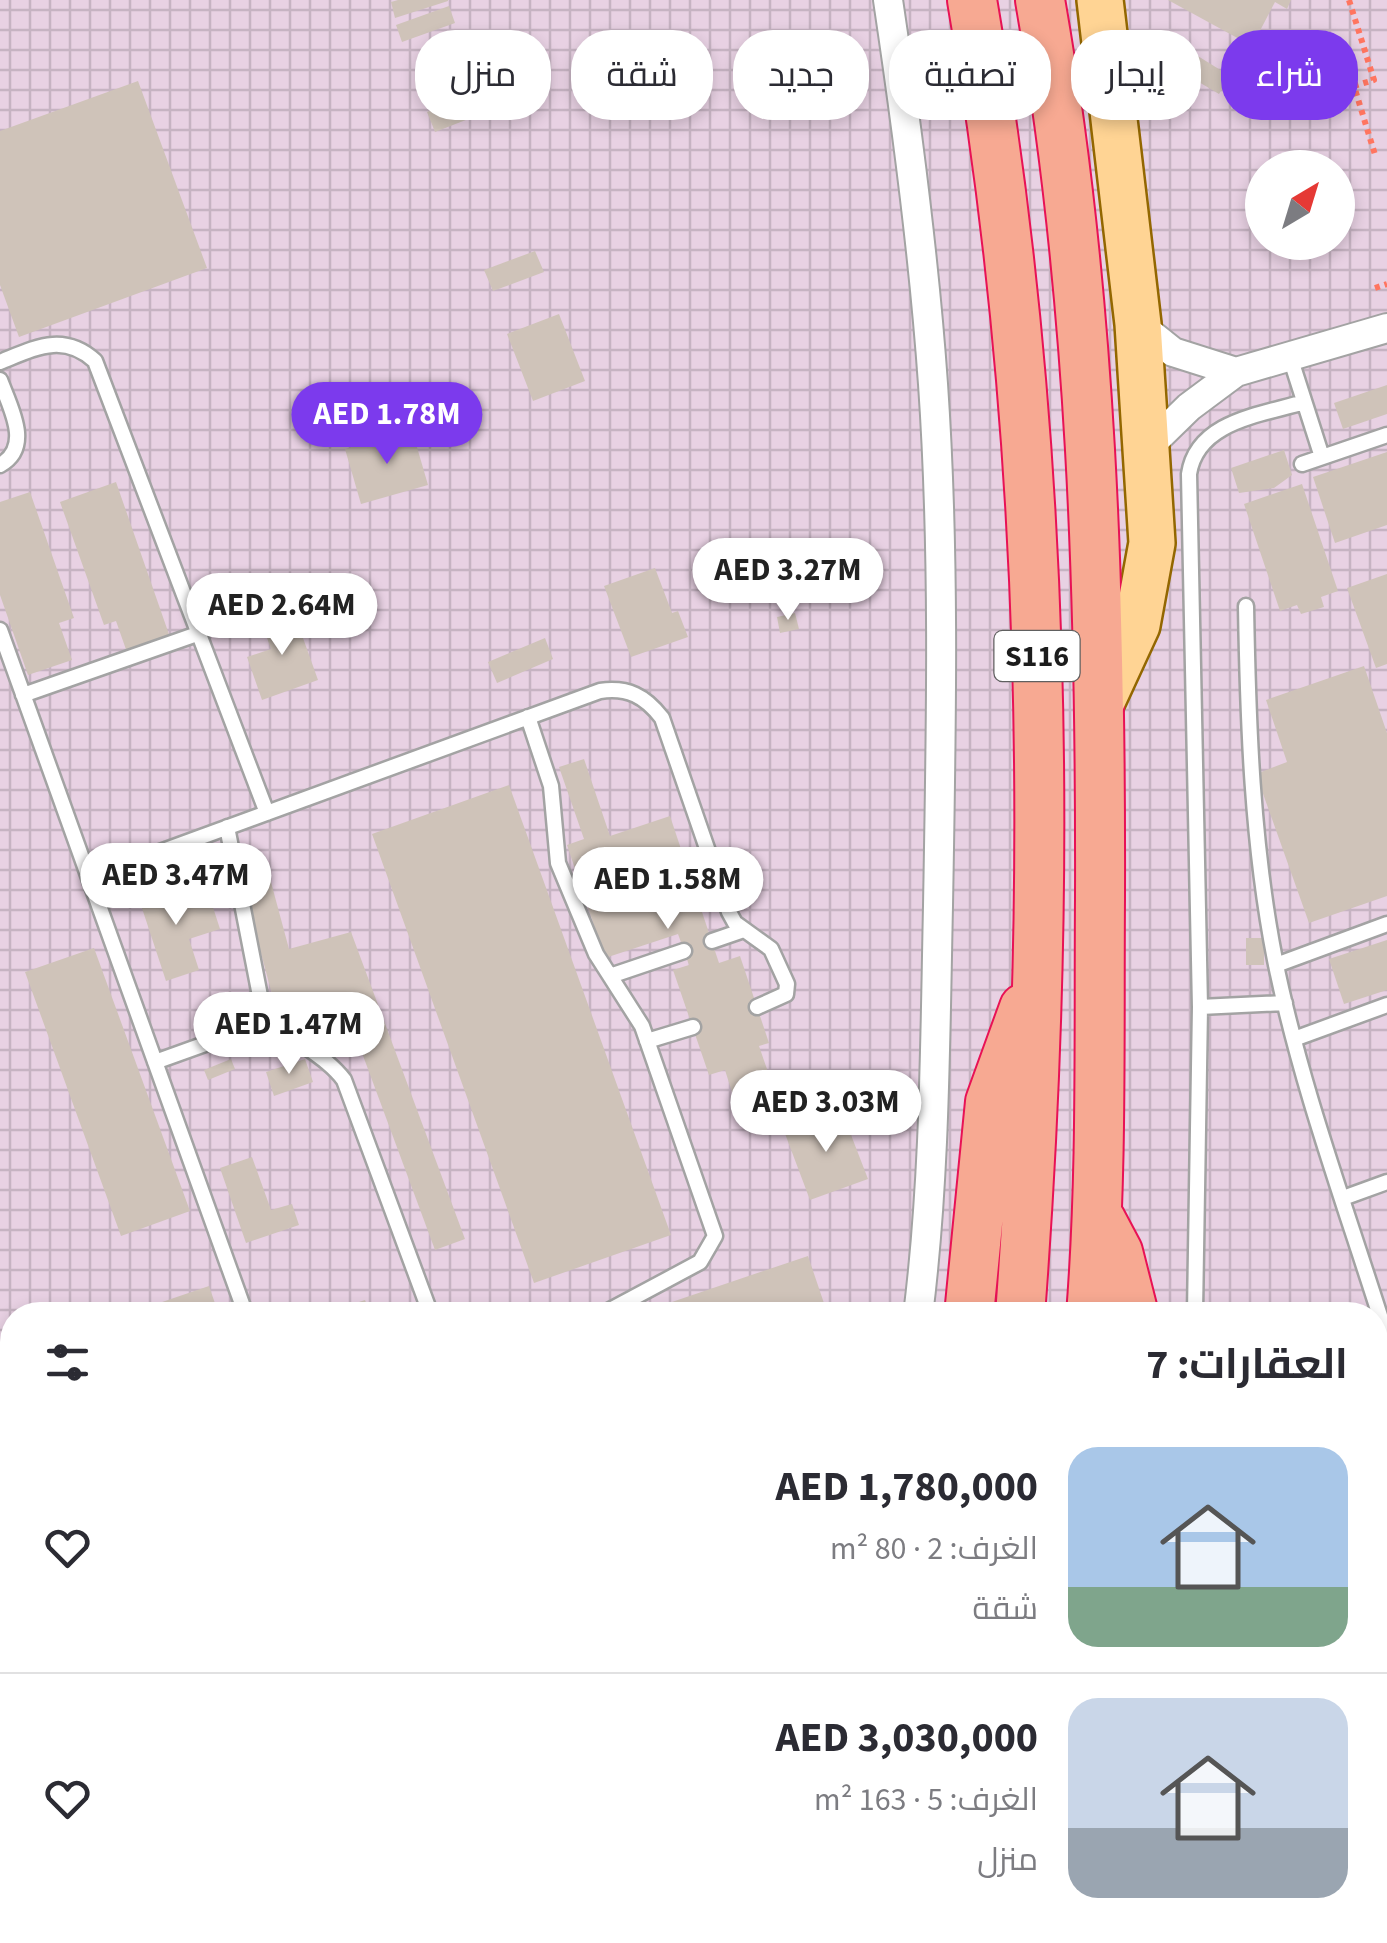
<!DOCTYPE html>
<html lang="ar">
<meta charset="utf-8">
<style>
body{margin:0;font-family:"Source Sans 3",Cairo,sans-serif;background:#f7f7f7;color:#2b2b33;direction:rtl;height:100vh;display:flex;flex-direction:column;font-size:38px;white-space:nowrap}
*{box-sizing:border-box;margin:0}
p{font-size:32px;color:#7c7c81}
.icon{flex:none;width:55px;height:55px;fill:none;stroke:currentColor;stroke-width:2;stroke-linecap:round;stroke-linejoin:round}
.map{position:relative;flex:1;overflow:hidden;direction:ltr}
.panel{position:absolute;left:0px;top:1302px;width:1388px;height:642px;display:flex;flex-direction:column;background:#fff;border-radius:40px 40px 0 0;box-shadow:0 5px 15px #0003;direction:rtl}
.panel>*{flex:none}
.top-card{position:absolute;left:30px;top:30px;width:1328px;height:90px;direction:rtl;display:flex;gap:20px}
.needle{width:65px;rotate:38deg}
.tools{position:absolute;left:1245px;top:150px;display:grid;gap:20px}
.tools a{display:grid;place-items:center;width:110px;height:110px;border-radius:50%;background:#fff;box-shadow:0 5px 15px #0003;font-size:50px}
.price{position:absolute;translate:-50% -85px;padding:0 22px;border-radius:35px;background:#fff;color:#222;font-size:32px;line-height:65px;filter:drop-shadow(0 2px 5px #0008)}
.price::after{content:'';position:absolute;left:50%;top:60px;width:30px;height:22px;margin-left:-15px;background:inherit;clip-path:polygon(0 0,100% 0,50% 100%)}
.price.selected{background:#7c3aed;color:#fff}
ul{padding:0;list-style:none}
li{display:flex;align-items:center;gap:30px;height:250px;padding:0 40px}
li+li{border-top:2px solid #e1e1e2}
li span{display:grid;place-items:center;flex:none;width:280px;height:200px;border-radius:30px;color:#555}
li>.icon{margin-inline-start:auto}
span .icon{width:120px;height:120px;fill:#fffc;stroke-width:1}
li b{font-size:42px}
h2{display:flex;justify-content:space-between;align-items:center;height:120px;padding:0 40px;font-size:42px}
.chip{padding:0 35px;border-radius:40px;background:#fff;box-shadow:0 5px 15px #0003;font-size:35px;line-height:90px}
.chip.selected{background:#7c3aed;color:#fff}
.map>svg:first-child{display:block}
.industrial{fill:url(#industrial-grid);fill-rule:evenodd}
.building{fill:#cfc3b9}
.lines{fill:none;stroke-linecap:round;stroke-linejoin:round}
.service-casing{stroke:#a3a3a3;stroke-width:19}
.minor-casing{stroke:#a3a3a3;stroke-width:32}
.primary-casing{stroke:#936700;stroke-width:50}
.trunk-casing{stroke:#e81255;stroke-width:52}
.path{stroke:#ff7560;stroke-width:6;stroke-dasharray:5 5;stroke-linecap:butt}
.service{stroke:#fff;stroke-width:14}
.minor{stroke:#fff;stroke-width:28}
.primary{stroke:#ffd494;stroke-width:45}
.trunk{stroke:#f7a992;stroke-width:48}
.labels{text-anchor:middle;dominant-baseline:central;stroke-width:9;stroke-linejoin:round;paint-order:stroke}
.shield{fill:#fff;stroke:#606060;stroke-width:2.5}
.shield-label{font-size:30px;font-weight:bold;fill:#1c1c1c}
</style>
<div class="map">
<svg width="1387" height="1943" viewBox="0 0 1387 1943">
<defs>
<pattern id="industrial-grid" width="8" height="8" patternUnits="userSpaceOnUse" patternTransform="scale(2.5)"><rect width="8" height="8" fill="#e8d1e3"/><path d="M0 4h8M4 0v8" fill="none" stroke="#c6b3c2"/></pattern>
</defs>
<rect width="100%" height="100%" fill="#eeeae0"/>
<path class="industrial" d="M0,0H1387V1943H0ZM1262,168H1338V242H1262ZM12,1315H1375V1932H12Z"/>
<path class="building" d="M398,0H448V1L395,18L391,2Z
M1168,0H1291L1287,9L1275,2L1252,46Z
M449,6L455,23L402,42L396,25Z
M1193,53L1230,76L1219,94L1182,72Z
M471,66L479,86L427,106L419,86Z
M138,81L207,268L19,337L0,285V131Z
M480,91L489,111L435,132L427,112Z
M535,251L544,272L493,291L484,270Z
M559,314L585,381L533,401L507,334Z
M1387,385V414L1343,429L1334,403Z
M412,430L428,485L361,504L345,449Z
M1284,450L1292,475L1274,488L1239,493L1231,468Z
M1387,452V525L1335,543L1313,477Z
M116,482L172,643L129,658L116,621L104,625L60,502Z
M1302,484L1338,591L1321,597L1324,607L1301,614L1297,605L1280,611L1244,504Z
M30,492L74,618L59,623L72,660L28,675L0,595V502Z
M655,568L672,613L678,611L688,637L631,657L604,586Z
M1387,574V664L1376,668L1347,588Z
M293,610L318,680L262,700L247,657L271,649L261,621Z
M795,613L799,629L780,633L777,617Z
M545,638L553,659L497,683L488,662Z
M1364,666L1387,733V896L1309,923L1256,774L1287,762L1266,700Z
M584,759L610,836L670,816L719,963L740,956L769,1043L759,1046L776,1095L737,1108L725,1070L709,1075L673,970L689,965L678,934L605,958L567,845L584,839L559,767Z
M509,785L671,1235L534,1283L372,834Z
M268,871L289,949L351,932L465,1239L435,1250L355,1034L310,1046L278,1017L241,878Z
M171,883L179,908L210,898L220,929L189,939L199,970L166,981L137,893Z
M1246,938H1264V965H1246Z
M1387,940V990L1344,1004L1329,959Z
M94,948L190,1211L121,1236L25,972Z
M231,1059L235,1069L208,1080L204,1070Z
M305,1059L313,1082L274,1096L266,1072Z
M841,1109L868,1179L810,1200L784,1131Z
M252,1157L271,1210L292,1204L299,1225L246,1243L220,1168Z
M808,1256L828,1315H669L666,1304Z
M209,1286L219,1315H128L127,1314Z
M365,1300L371,1315H323V1314Z
M11,1909L12,1932H20L24,1943H0V1913Z
M328,1932H563L569,1937L565,1943H342Z
M764,1932H796V1943H764Z"/>
<g class="lines">
<defs>
<path id="service" d="M1290,357L1322,457
M0,362C35,348 63,332 95,361L267,813
M0,380C10,407 33,447 0,465
M1302,464L1387,435
M1246,606C1248,724 1252,843 1275,960C1301,1088 1348,1213 1387,1338
M0,630L246,1315
M23,695L200,633
M528,717L551,786L558,863L596,954L642,1026L715,1236L700,1262L601,1315
M227,827L261,1001C278,1038 321,1049 344,1080L431,1315
M89,878L600,691C628,687 645,696 662,718L729,912L735,923L771,949L787,984L786,994L757,1007
M712,941L744,930
M1276,965L1387,924
M610,976L684,951
M1200,1007L1285,1003
M1294,1039L1387,1005
M647,1041L693,1027
M155,1062L272,1020
M1343,1198L1387,1182
M1195,1312L1200,1007L1189,474C1197,421 1261,415 1304,402
M0,1536L12,1531
M294,1932L306,1943
M618,1932L632,1943
M649,1943L657,1932"/>
<path id="minor" d="M888,0C907,127 924,255 933,384C945,557 941,733 938,906C935,1043 935,1180 918,1315
M1138,324L1173,352L1236,372
M1148,447L1189,407L1236,372L1387,328
M844,1943L845,1932"/>
<path id="primary" d="M1100,0L1138,324L1152,543L1137,625L1101,703"/>
<path id="trunk" d="M972,0C1048,434 1053,877 1020,1315
M1040,0C1092,295 1101,599 1100,899C1099,1038 1102,1176 1091,1315
M1101,1220L1118,1252L1134,1315
M969,1315L990,1102L1024,1008
M998,1932V1943
M1066,1932L1067,1943
M1200,1932L1206,1943
M897,1943L898,1932"/>
</defs>
<use href="#service" class="service-casing"/>
<use href="#minor" class="minor-casing"/>
<use href="#primary" class="primary-casing"/>
<use href="#trunk" class="trunk-casing"/>
<path class="path" d="M1349,0L1374,80L1354,86L1376,158
M1375,288L1387,284"/>
<use href="#service" class="service"/>
<use href="#minor" class="minor"/>
<use href="#primary" class="primary"/>
<use href="#trunk" class="trunk"/>
</g>
<g class="labels">
<rect class="shield" x="994.5" y="631" width="85" height="50" rx="8"/>
<g class="shield-label">
<text x="1037" y="656">S116</text>
</g>
</g>
</svg>
<div class="tools">
<a><svg class="needle" viewBox="-14 -14 28 28"><path d="M0-13l5 13h-10z" fill="#e53935"/><path d="M0 13l5-13h-10z" fill="#7c7c81"/></svg></a>
</div>
<b class="price selected" style="left:387px;top:467px">AED 1.78M</b>
<b class="price" style="left:788px;top:623px">AED 3.27M</b>
<b class="price" style="left:282px;top:658px">AED 2.64M</b>
<b class="price" style="left:176px;top:928px">AED 3.47M</b>
<b class="price" style="left:668px;top:932px">AED 1.58M</b>
<b class="price" style="left:289px;top:1077px">AED 1.47M</b>
<b class="price" style="left:826px;top:1155px">AED 3.03M</b>
<div class="top-card">
<a class="chip selected">شراء</a>
<a class="chip">إيجار</a>
<a class="chip">تصفية</a>
<a class="chip">جديد</a>
<a class="chip">شقة</a>
<a class="chip">منزل</a>
</div>
<section class="panel">
<h2>العقارات: 7<svg class="icon" aria-label="filters" viewBox="0 0 24 24"><path d="M4 7h16M4 17h16"/><circle cx="9" cy="7" r="2"/><circle cx="15" cy="17" r="2"/></svg></h2>
<ul>
<li><span style="background:linear-gradient(#a9c7e8 70%,#7fa58c 0)"><svg class="icon" aria-label="home" viewBox="0 0 24 24"><path d="M3 11l9-7 9 7M6 9v11h12V9"/></svg></span><div><b>AED 1,780,000</b><p>الغرف: 2 · 80 m²</p><p>شقة</p></div><svg class="icon" aria-label="heart" viewBox="0 0 24 24"><path d="M12 20l-8-8c-3-5 5-10 8-4 3-6 11-1 8 4z"/></svg></li>
<li><span style="background:linear-gradient(#c9d6e8 65%,#9aa5b1 0)"><svg class="icon" aria-label="home" viewBox="0 0 24 24"><path d="M3 11l9-7 9 7M6 9v11h12V9"/></svg></span><div><b>AED 3,030,000</b><p>الغرف: 5 · 163 m²</p><p>منزل</p></div><svg class="icon" aria-label="heart" viewBox="0 0 24 24"><path d="M12 20l-8-8c-3-5 5-10 8-4 3-6 11-1 8 4z"/></svg></li>
</ul>
</section>
</div>
